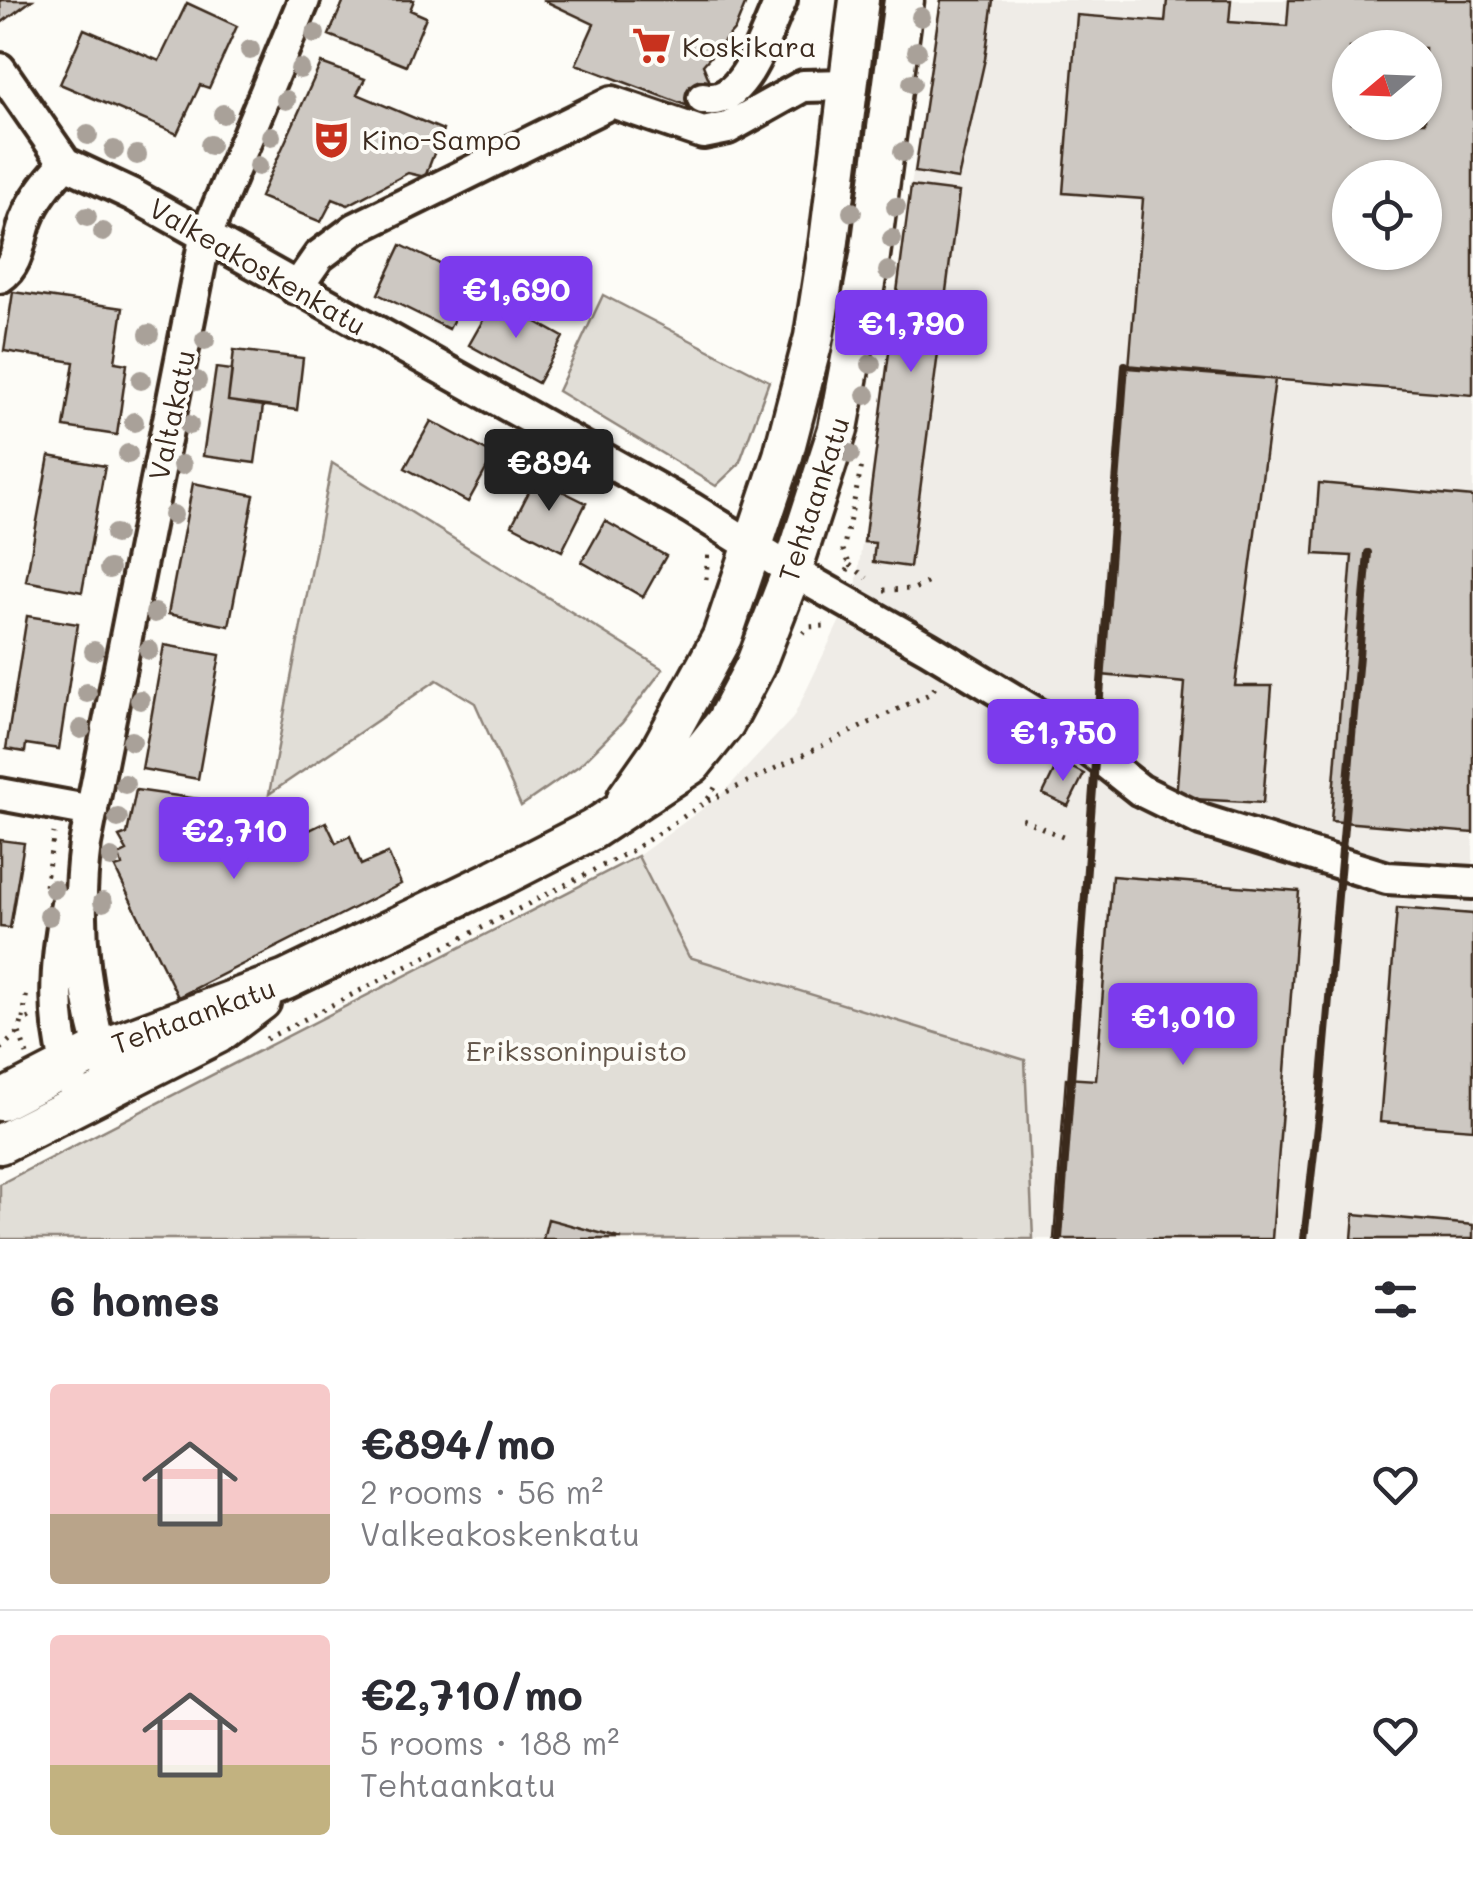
<!DOCTYPE html>
<meta charset="utf-8">
<style>
body{margin:0;font-family:Mali,sans-serif;background:#f7f7f7;color:#2b2b33;height:100vh;display:flex;flex-direction:column;font-size:38px;white-space:nowrap}
*{box-sizing:border-box;margin:0}
p{font-size:32px;color:#7c7c81}
.icon{flex:none;width:55px;height:55px;fill:none;stroke:currentColor;stroke-width:2;stroke-linecap:round;stroke-linejoin:round}
.map{position:relative;height:1239px;overflow:hidden}
.sheet{display:flex;flex-direction:column;background:#fff;flex:1}
.sheet>*{flex:none}
.needle{width:65px;rotate:251deg}
.tools{position:absolute;left:1332px;top:30px;display:grid;gap:20px}
.tools a{display:grid;place-items:center;width:110px;height:110px;border-radius:50%;background:#fff;box-shadow:0 2px 8px #0004;font-size:50px}
.price{position:absolute;translate:-50% -85px;padding:0 22px;border-radius:10px;background:#7c3aed;color:#fff;font-size:32px;line-height:65px;filter:drop-shadow(0 2px 5px #0008)}
.price::after{content:'';position:absolute;left:50%;top:60px;width:30px;height:22px;margin-left:-15px;background:inherit;clip-path:polygon(0 0,100% 0,50% 100%)}
.price.on{background:#222;color:#fff}
ul{padding:0;list-style:none}
li{display:flex;align-items:center;gap:30px;height:250px;padding:0 50px}
li+li{border-top:2px solid #e1e1e2}
li span{display:grid;place-items:center;flex:none;width:280px;height:200px;border-radius:10px;color:#555}
li>.icon{margin-inline-start:auto}
span .icon{width:120px;height:120px;fill:#fffc;stroke-width:1}
li b{font-size:42px}
h2{display:flex;justify-content:space-between;align-items:center;height:120px;padding:0 50px;font-size:42px}
.map>svg:first-child{display:block}
.built{fill:#efece7;fill-rule:evenodd}
.green{fill:#e1ded7;stroke:#8e847a;stroke-width:2.5}
.building{fill:#cdc8c2;stroke:#3b2a1e;stroke-width:2.5;fill-rule:evenodd}
.lines{fill:none;stroke-linecap:round;stroke-linejoin:round}
.minor-casing{stroke:#3b2a1e;stroke-width:38}
.major-casing{stroke:#3b2a1e;stroke-width:45}
.path{stroke:#3b2a1e;stroke-width:5;stroke-dasharray:2.5 8;stroke-linecap:butt}
.minor{stroke:#fdfcf7;stroke-width:30}
.major{stroke:#fdfcf7;stroke-width:38}
.rail{stroke:#3b2a1e;stroke-width:8}
.tree{fill:#a9a199}
.labels{text-anchor:middle;dominant-baseline:central;stroke-width:8;stroke-linejoin:round;paint-order:stroke}
.poi-label{font-size:28px;fill:#3b2a1e;stroke:#fdfcf7;text-anchor:start}
.street-label{font-size:28px;fill:#3b2a1e;stroke:#fdfcf7}
.park-label{font-size:28px;fill:#64574c;stroke:#fdfcf7}
</style>
<div class="map">
<svg width="1473" height="1239" viewBox="0 0 1473 1239">
<rect width="100%" height="100%" fill="#fdfcf7"/>
<filter id="ink" filterUnits="userSpaceOnUse"><feTurbulence type="fractalNoise" baseFrequency=".01" numOctaves="2"/><feDisplacementMap in="SourceGraphic" scale="20" xChannelSelector="R" yChannelSelector="G"/><feConvolveMatrix kernelMatrix="1 2 1 2 8 2 1 2 1" color-interpolation-filters="sRGB"/></filter>
<g filter="url(#ink)">
<path class="built" d="M941,0H1473V1239H1033L1024,1060L688,957L638,856L720,796L793,718L856,587L911,186ZM1350,48H1425V122H1350ZM1350,178H1425V252H1350Z"/>
<path class="green" d="M873,0H881L860,157L852,315L835,400L822,397L843,298Z
M603,295L769,381L739,464L716,486L558,391Z
M332,463L663,669L622,723L580,765L521,806L475,703L437,680L269,794Z
M638,856L689,957L1025,1060L1033,1239H0V1184Z"/>
<path class="building" d="M0,0H32L1,23Z
M344,0H414L410,10L426,17L406,66L329,35Z
M543,0H747L735,29L703,65L710,82L696,109L576,64L594,24Z
M941,0H993L985,59L958,179L915,172Z
M1167,0H1231L1229,22L1287,26L1289,0H1473V395L1129,368L1143,199L1063,193L1077,15L1165,22ZM1350,48H1425V122H1350ZM1350,178H1425V252H1350Z
M187,3L237,26L209,88L200,85L177,134L60,84L84,29L159,61Z
M321,63L365,79L357,94L443,130L425,177L408,173L348,205L333,199L321,222L260,197Z
M911,186L959,192L910,567L873,562L875,543L864,542Z
M401,245L473,280L449,329L378,294Z
M13,292L123,308L115,362L127,364L117,435L64,427L74,362L4,351Z
M495,299L563,337L538,383L469,345Z
M234,350L303,358L297,410L228,401Z
M1125,365L1275,379L1235,686H1272L1263,803L1176,798L1185,683L1102,675Z
M216,368L232,370L228,401L263,406L255,463L203,456Z
M431,421L494,455L468,502L405,468Z
M49,456L105,466L82,592L26,581Z
M536,478L586,503L562,551L512,525Z
M193,483L254,495L229,626L168,614Z
M1319,483L1473,497V833L1331,821L1352,556L1314,554Z
M605,521L666,556L643,597L582,562Z
M27,616L78,624L59,749L26,744L25,752L6,749Z
M164,645L220,655L198,779L142,769Z
M1059,761L1084,774L1068,806L1043,794Z
M136,790L276,810L287,841L326,822L336,843L350,836L361,865L388,853L401,884L178,997L115,868L122,866L119,855L127,851L119,837L127,834Z
M0,840L24,843L10,928L0,927Z
M1112,876L1299,891L1272,1239H1054L1066,1078L1096,1080Z
M1397,908L1473,914V1129L1380,1122Z
M1354,1214L1473,1225V1239H1352Z
M548,1219L622,1239H543Z"/>
<g class="lines">
<defs>
<path id="minor" d="M0,69L65,163L131,194L691,508L792,571L928,648L1067,732L1140,790L1201,820L1387,878L1473,883
M703,98C744,110 767,29 781,0
M0,277C20,263 18,239 27,218C35,197 51,179 65,163
M296,289L319,256L355,229L612,102L703,133L728,128L803,86L848,85
M0,794L92,811
M67,904C55,966 51,1025 73,1085
M112,1088C85,1009 74,927 85,844L205,238L304,0"/>
<path id="major" d="M627,798L660,751L722,637L783,456L814,337L829,241L859,0
M0,1101L99,1050L286,980L496,879L592,830L692,764L725,723L755,666L792,571L838,429L870,256L904,0
M0,1144L217,1034L261,1001"/>
</defs>
<use href="#minor" class="minor-casing"/>
<use href="#major" class="major-casing"/>
<path class="path" d="M850,565L867,578
M847,571L850,565L843,550L863,461
M706,579L708,550
M884,590L914,589L933,580
M803,633L808,627L825,626L826,623
M708,801L931,693L938,683
M1022,819L1067,839
M45,886L54,833
M23,1019L27,991
M266,1039L631,851L706,802L716,786
M0,1049L19,1032
M27,1055L19,1032L22,1021L30,1018"/>
<use href="#minor" class="minor"/>
<use href="#major" class="major"/>
<path class="rail" d="M1059,1239L1125,365
M1304,1239L1320,1101L1368,553"/>
</g>
<g class="tree">
<circle cx="921" cy="17" r="10"/>
<circle cx="315" cy="34" r="10"/>
<circle cx="250" cy="50" r="10"/>
<circle cx="917" cy="51" r="10"/>
<circle cx="300" cy="69" r="10"/>
<circle cx="912" cy="83" r="10"/>
<circle cx="286" cy="100" r="10"/>
<circle cx="223" cy="114" r="10"/>
<circle cx="88" cy="135" r="10"/>
<circle cx="271" cy="136" r="10"/>
<circle cx="210" cy="145" r="10"/>
<circle cx="114" cy="150" r="10"/>
<circle cx="903" cy="152" r="10"/>
<circle cx="137" cy="155" r="10"/>
<circle cx="258" cy="166" r="10"/>
<circle cx="896" cy="207" r="10"/>
<circle cx="852" cy="212" r="10"/>
<circle cx="87" cy="217" r="10"/>
<circle cx="103" cy="232" r="10"/>
<circle cx="892" cy="239" r="10"/>
<circle cx="888" cy="271" r="10"/>
<circle cx="883" cy="302" r="10"/>
<circle cx="879" cy="332" r="10"/>
<circle cx="149" cy="334" r="10"/>
<circle cx="205" cy="340" r="10"/>
<circle cx="871" cy="364" r="10"/>
<circle cx="141" cy="380" r="10"/>
<circle cx="197" cy="381" r="10"/>
<circle cx="866" cy="395" r="10"/>
<circle cx="134" cy="422" r="10"/>
<circle cx="189" cy="425" r="10"/>
<circle cx="128" cy="454" r="10"/>
<circle cx="850" cy="454" r="10"/>
<circle cx="182" cy="465" r="10"/>
<circle cx="173" cy="515" r="10"/>
<circle cx="115" cy="534" r="10"/>
<circle cx="109" cy="569" r="10"/>
<circle cx="155" cy="613" r="10"/>
<circle cx="149" cy="650" r="10"/>
<circle cx="94" cy="651" r="10"/>
<circle cx="87" cy="693" r="10"/>
<circle cx="140" cy="700" r="10"/>
<circle cx="81" cy="729" r="10"/>
<circle cx="132" cy="741" r="10"/>
<circle cx="125" cy="784" r="10"/>
<circle cx="118" cy="818" r="10"/>
<circle cx="111" cy="858" r="10"/>
<circle cx="54" cy="889" r="10"/>
<circle cx="103" cy="902" r="10"/>
<circle cx="49" cy="916" r="10"/>
</g>
</g>
<defs>
<symbol id="supermarket-bare" viewBox="-9 -9 18 18"><path d="M-6-5.5h2.5l.6 2H6L4.5 2H-2.5L-4.4-4H-6ZM-1.5 3.2a1.3 1.3 0 1 0 .1 0ZM3 3.2a1.3 1.3 0 1 0 .1 0Z" fill="#c8321e" stroke="#fdfcf7" stroke-width="2.5" paint-order="stroke"/></symbol>
<symbol id="theatre-bare" viewBox="-9 -9 18 18"><path d="M-5-5.5Q0-4 5-5.5V0Q5 5 0 6Q-5 5-5 0ZM-3.3-2.5H-1v1.5H-3.3ZM1-2.5H3.3v1.5H1ZM-2.8 1Q0 5.5 2.8 1Z" fill="#c8321e" stroke="#fdfcf7" stroke-width="2.5" paint-order="stroke"/></symbol>
</defs>
<g fill-rule="evenodd">
<use href="#supermarket-bare" x="624" y="18" width="55" height="55"/>
<use href="#theatre-bare" x="304" y="112" width="55" height="55"/>
</g>
<g class="labels">
<g class="poi-label">
<text x="682" y="46">Koskikara</text>
<text x="362" y="139">Kino-Sampo</text>
</g>
<g class="street-label">
<text transform="translate(258 266) rotate(30)">Valkeakoskenkatu</text>
<text transform="translate(171 415) rotate(-78)">Valtakatu</text>
<text transform="translate(813 499) rotate(-72)">Tehtaankatu</text>
<text transform="translate(193 1015) rotate(-20)">Tehtaankatu</text>
</g>
<g class="park-label">
<text x="576" y="1050">Erikssoninpuisto</text>
</g>
</g>
</svg>
<div class="tools">
<a><svg class="needle" viewBox="-14 -14 28 28"><path d="M0-13l5 13h-10z" fill="#e53935"/><path d="M0 13l5-13h-10z" fill="#7c7c81"/></svg></a>
<a><svg class="icon" aria-label="locate" viewBox="0 0 24 24"><circle cx="12" cy="12" r="6"/><path d="M12 2v4M12 18v4M2 12h4M18 12h4"/></svg></a>
</div>
<b class="price" style="left:516px;top:341px">€1,690</b>
<b class="price" style="left:911px;top:375px">€1,790</b>
<b class="price on" style="left:549px;top:514px">€894</b>
<b class="price" style="left:1063px;top:784px">€1,750</b>
<b class="price" style="left:234px;top:882px">€2,710</b>
<b class="price" style="left:1183px;top:1068px">€1,010</b>
</div>
<section class="sheet">
<h2>6 homes<svg class="icon" aria-label="filters" viewBox="0 0 24 24"><path d="M4 7h16M4 17h16"/><circle cx="9" cy="7" r="2"/><circle cx="15" cy="17" r="2"/></svg></h2>
<ul>
<li><span style="background:linear-gradient(#f6c9c9 65%,#b9a48a 0)"><svg class="icon" aria-label="home" viewBox="0 0 24 24"><path d="M3 11l9-7 9 7M6 9v11h12V9"/></svg></span><div><b>€894/mo</b><p>2 rooms · 56 m²</p><p>Valkeakoskenkatu</p></div><svg class="icon" aria-label="heart" viewBox="0 0 24 24"><path d="M12 20l-8-8c-3-5 5-10 8-4 3-6 11-1 8 4z"/></svg></li>
<li><span style="background:linear-gradient(#f6c9c9 65%,#c2b280 0)"><svg class="icon" aria-label="home" viewBox="0 0 24 24"><path d="M3 11l9-7 9 7M6 9v11h12V9"/></svg></span><div><b>€2,710/mo</b><p>5 rooms · 188 m²</p><p>Tehtaankatu</p></div><svg class="icon" aria-label="heart" viewBox="0 0 24 24"><path d="M12 20l-8-8c-3-5 5-10 8-4 3-6 11-1 8 4z"/></svg></li>
</ul>
</section>
